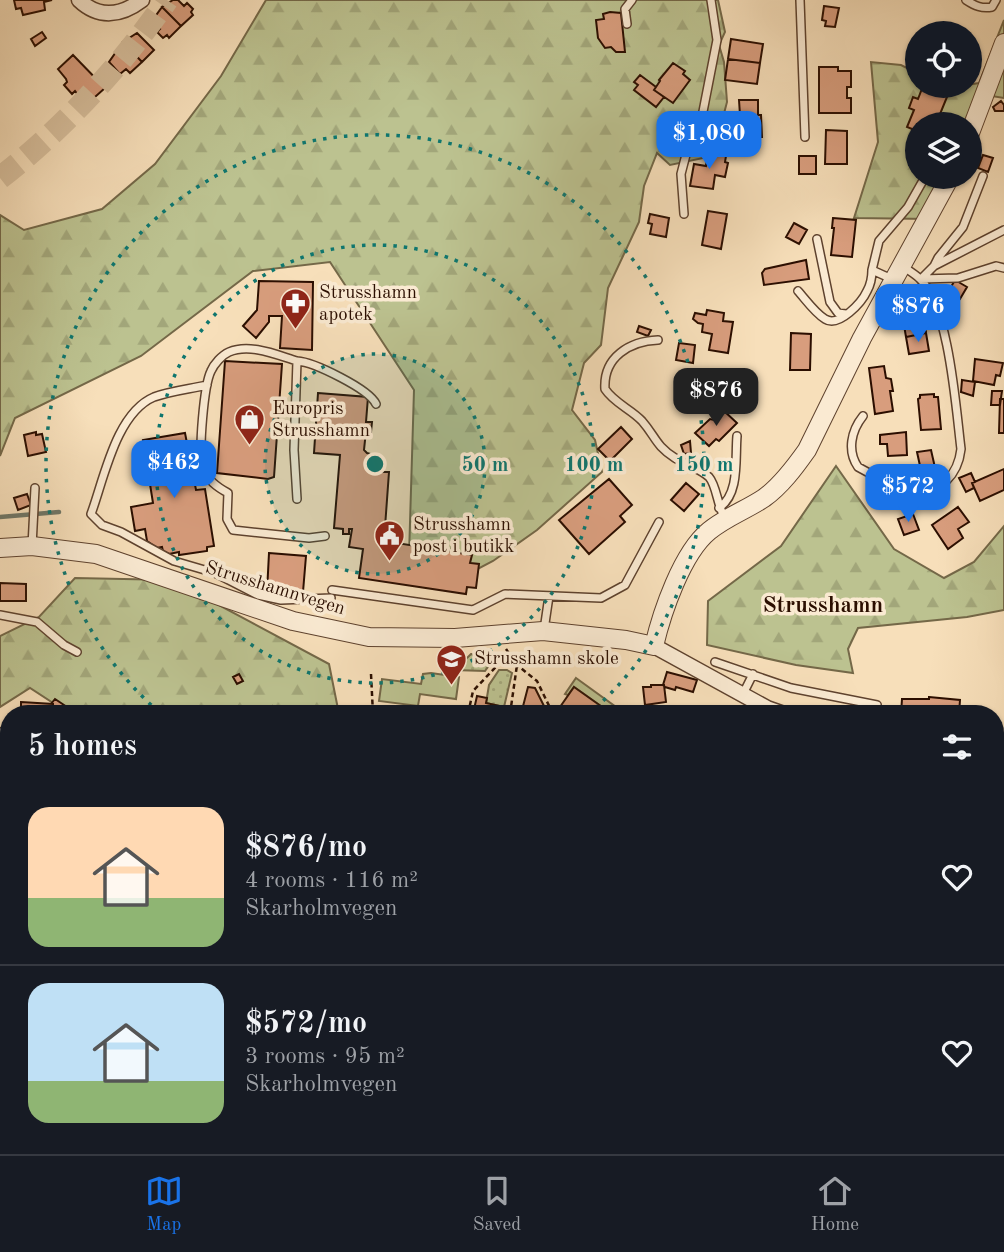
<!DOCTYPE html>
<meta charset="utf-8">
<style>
body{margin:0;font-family:"Old Standard TT",serif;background:#242831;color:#f1f3f6;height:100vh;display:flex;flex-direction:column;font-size:26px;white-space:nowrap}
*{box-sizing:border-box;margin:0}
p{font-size:23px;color:#9ea1a6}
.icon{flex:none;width:38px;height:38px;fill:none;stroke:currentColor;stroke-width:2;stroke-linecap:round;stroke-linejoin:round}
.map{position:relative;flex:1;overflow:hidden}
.details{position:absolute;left:0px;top:705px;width:1004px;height:450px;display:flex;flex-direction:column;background:#171b24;border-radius:28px 28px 0 0;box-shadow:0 2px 5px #0004}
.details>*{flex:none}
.controls{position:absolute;left:905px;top:21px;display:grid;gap:14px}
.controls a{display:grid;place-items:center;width:77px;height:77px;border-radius:50%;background:#171b24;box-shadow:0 2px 5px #0004;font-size:35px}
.price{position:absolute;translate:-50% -60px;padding:0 16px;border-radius:14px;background:#1a73e8;color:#fff;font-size:23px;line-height:46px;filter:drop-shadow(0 2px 4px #0008)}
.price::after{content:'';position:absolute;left:50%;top:42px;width:21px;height:16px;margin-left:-10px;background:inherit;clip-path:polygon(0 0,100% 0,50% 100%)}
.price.selected{background:#222;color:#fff}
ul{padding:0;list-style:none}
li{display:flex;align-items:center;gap:21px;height:175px;padding:0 28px}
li+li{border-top:2px solid #363941}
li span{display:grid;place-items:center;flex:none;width:196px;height:140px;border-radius:21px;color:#555}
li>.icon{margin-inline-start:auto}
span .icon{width:84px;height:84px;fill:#fffc;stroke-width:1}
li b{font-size:30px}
h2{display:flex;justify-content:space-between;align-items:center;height:84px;padding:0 28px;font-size:30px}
.menu{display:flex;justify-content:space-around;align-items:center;height:98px;border-top:2px solid #363941;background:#171b24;font-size:19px;color:#9ea1a6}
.menu a{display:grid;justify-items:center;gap:4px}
.menu .selected{color:#1a73e8}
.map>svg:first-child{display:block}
.grass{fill:url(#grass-dots);stroke:#746848;stroke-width:2}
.forest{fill:url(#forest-firs);stroke:#746848;stroke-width:2}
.cemetery{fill:url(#cemetery-stones);stroke:#746848;stroke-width:2}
.park{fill:#bcc290;stroke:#746848;stroke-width:2}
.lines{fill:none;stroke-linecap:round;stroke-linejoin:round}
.stream{stroke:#6f7768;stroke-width:4.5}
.building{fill:#d89d7d;stroke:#2b0e00;stroke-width:2}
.primary-tunnel{stroke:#d8c09e;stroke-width:23;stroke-dasharray:23 11;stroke-linecap:butt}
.service-casing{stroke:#5e422e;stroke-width:10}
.minor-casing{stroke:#5e422e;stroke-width:17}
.tertiary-casing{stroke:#5e422e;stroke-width:20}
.secondary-casing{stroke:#2b0e00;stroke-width:24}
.path{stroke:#2b0e00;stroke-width:2.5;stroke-dasharray:5 3.5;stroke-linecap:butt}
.service{stroke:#faead2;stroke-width:7}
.minor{stroke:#faead2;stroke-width:14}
.tertiary{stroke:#faead2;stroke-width:18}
.secondary{stroke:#faead2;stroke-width:21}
.ring{fill:none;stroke:#0f766e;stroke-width:3.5;stroke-dasharray:3.5 7}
.labels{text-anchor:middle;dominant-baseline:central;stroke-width:7;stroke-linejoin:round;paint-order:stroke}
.poi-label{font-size:19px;fill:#2b0e00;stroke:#faead2;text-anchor:start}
.street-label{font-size:19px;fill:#2b0e00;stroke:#faead2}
.quarter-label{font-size:23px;font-weight:bold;fill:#2b0e00;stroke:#faead2}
.centre{fill:#0f766e;stroke:#faead2;stroke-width:3.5}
.ring-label{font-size:21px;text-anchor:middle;font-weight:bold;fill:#0f766e;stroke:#faead2;stroke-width:7;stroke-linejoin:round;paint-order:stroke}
</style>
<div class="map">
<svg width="1004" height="1154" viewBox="0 0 1004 1154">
<defs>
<pattern id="grass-dots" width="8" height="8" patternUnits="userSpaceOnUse" patternTransform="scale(1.75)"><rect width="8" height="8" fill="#bcc290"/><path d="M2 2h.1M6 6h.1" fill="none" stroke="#a2a67a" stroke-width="1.8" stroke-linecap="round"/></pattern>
<pattern id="forest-firs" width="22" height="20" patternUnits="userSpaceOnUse" patternTransform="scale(1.75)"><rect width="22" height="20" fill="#bcc290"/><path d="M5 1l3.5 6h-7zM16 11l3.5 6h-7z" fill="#a2a67a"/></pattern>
<pattern id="cemetery-stones" width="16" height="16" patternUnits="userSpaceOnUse" patternTransform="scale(1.75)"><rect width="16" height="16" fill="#bcc290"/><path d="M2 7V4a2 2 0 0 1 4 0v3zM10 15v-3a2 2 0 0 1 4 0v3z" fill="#a2a67a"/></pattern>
</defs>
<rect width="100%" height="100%" fill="#f7dfba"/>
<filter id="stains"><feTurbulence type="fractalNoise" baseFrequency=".00286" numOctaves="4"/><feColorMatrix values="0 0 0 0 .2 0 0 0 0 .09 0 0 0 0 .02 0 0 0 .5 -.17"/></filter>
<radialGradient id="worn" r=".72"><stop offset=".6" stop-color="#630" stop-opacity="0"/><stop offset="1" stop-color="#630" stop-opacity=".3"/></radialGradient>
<path class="grass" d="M471,654L488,655L490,664L485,671L455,670Z
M499,670H507L512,673L504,707L486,703L489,685Z"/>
<path class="forest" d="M266,0H718L725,32L719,45L724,62L727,102L713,156L670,165L657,153L644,186L639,222L608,288L601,345L584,363L572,410L595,440L602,472L537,530L493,561L451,583L409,556L414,390L330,262L253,271L141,356L15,418L0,456V215L24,230L102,209L155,164L221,76Z
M1004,20V98L992,96L970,124H917V177H951L930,219L854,218L878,142L871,62L901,65L917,73V86H942L947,88L979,83Z
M836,466L894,549L944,578L974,562L1004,526V610L967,617L858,628L848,649L853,673L796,665L707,645L708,601L781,546Z
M75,578L172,580L329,664L339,714H70L30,688L0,707V636L39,617Z
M996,813L1004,815V1068L996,1064Z
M463,1146H574L578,1154H452Z
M810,1146H867L861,1154H805Z"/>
<path class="cemetery" d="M1004,783V808H996V784Z
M295,1146H341L332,1154C318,1154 306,1154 295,1146Z"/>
<path class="park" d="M431,673L459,677L456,699L420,694L418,706L379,701L382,679L421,684L423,674Z
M576,678L616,707L620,714H602L605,709L574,687L568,695L565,694Z"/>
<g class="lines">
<path class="stream" d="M0,517L59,512"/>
</g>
<path class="building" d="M14,0H52L44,2L45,10L23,15L21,8L16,9Z
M173,0H178L184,6L187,3L193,9L191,12L193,15L181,26L162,7Z
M824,6L839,8L835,27L825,26L826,21L822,20Z
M162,7L181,26L169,38L167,35L163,38L157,32L160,29L152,21Z
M610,12L621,13L625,52H616L611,47L605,48L598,38L596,20L604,19L603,14Z
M42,32L46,38L35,46L31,39Z
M137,33L154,50L142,62L123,42Z
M731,39L763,44L760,63L728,59Z
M123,42L142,62L130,73L126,69L120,74L109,62Z
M73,55L105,88L86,105L75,91L72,94L64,85L67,82L66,79L58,69Z
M728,59L760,63L757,84L725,80Z
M673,63L685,71L683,74L690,80L673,103L654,90L660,81L659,80Z
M819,67H838V71H851V87H847V98H851V113H819Z
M640,75L656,87L654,90L664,97L656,107L634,90L638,85L634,82Z
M923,86H933L949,92L936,124H917V131L907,127L914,110L909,108L913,97L918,99Z
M739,100H758V115H761L762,137H723V115H740Z
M1001,101L1004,105V111H995L993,107Z
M826,130L847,131V164H825Z
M708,151L726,156L725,162L728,163L725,177L715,175L713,189L690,186L694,164L706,166Z
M983,155L993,158L988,172L978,168Z
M799,156H816V174H799Z
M708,211L727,214L721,249L702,245Z
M650,214L669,218L666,237L650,234L652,224L648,223Z
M833,218L856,220L852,257L831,255L834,228H832Z
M794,223L807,230L799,244L786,237Z
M806,260L809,279L764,285L762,273L765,269Z
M955,280L967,287L960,299L948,292Z
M259,281L313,282L312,350L280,348L282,316H269V322L256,338L243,326L257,310Z
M926,305L928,326L925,327L926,333L906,337L903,319L914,317L912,307Z
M707,310L724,313L723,321L733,322L728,353L709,350L712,334L702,332L703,324L698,323L693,319L695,313L706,315Z
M639,326L651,330L648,336L637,332Z
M791,333L811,334L810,370H790Z
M926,333L929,351L909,354L906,337Z
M679,343L695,345L693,363L676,360Z
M975,359L1003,363L1000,376L996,375L994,385L973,381Z
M225,361L282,364L274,477L268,479L217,473Z
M884,366L886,378L891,379L893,391H890L893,411L875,414L869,368Z
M962,380L975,382L973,396L961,392Z
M992,391H1002L1000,405H991Z
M318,393L368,397L366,422H372L371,432L366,431L364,450L367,453L374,455V463L379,464V472H389L384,541L472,555L470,563L479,564L476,588L467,587L466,594L359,578L363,549L349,547L352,529H349V534H343V529L334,528L340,455L314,453Z
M934,394V397H938L941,429L921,430L918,399L920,398V395Z
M1000,399H1004V433H999Z
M723,410L737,423L719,441L716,439L709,446L695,433L710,419L714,420Z
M621,427L632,439L610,461L598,449Z
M36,432V435L42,434L46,452L28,456L24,435Z
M906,432L907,455L888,456L887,444H880V435Z
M185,433L196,490L205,489L214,546L207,547V551L179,555V552L169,554L163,551L162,547L157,548L147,541L145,529L135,531L131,507L153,503L143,440Z
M690,441L691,453L684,454L681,445Z
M931,450L936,472L922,475L917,452Z
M1004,469V490L980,501L972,483Z
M971,473L975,482L972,483L974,488L966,492L959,478Z
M609,479L632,505L620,516L625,522L589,554L559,520Z
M686,483L699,494L684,511L671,500Z
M27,494L31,505L18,510L14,498Z
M958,507L969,522L958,529L963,538L948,549L932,525Z
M913,514L919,530L904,535L898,519Z
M269,553L306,556L303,592L277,597L267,592Z
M0,583L26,584V601H0Z
M667,672L697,680L693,692L676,687L675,690L665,687L663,685Z
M239,674L243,681L237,684L233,677Z
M651,685H664L666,702L645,705L643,687H651Z
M528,687L535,688L548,714H521Z
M574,687L605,709L602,714H569L560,707Z
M477,696L487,698L486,703L509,708L507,714H473Z
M929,697L960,700L959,714H901L902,699H929Z
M55,699L70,709V714H53V704H51Z
M21,702L53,704V714H21Z
M272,706L273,708L276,707L278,714H253Z
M9,759V779L0,780V760Z
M1004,1096V1108L1001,1109L999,1097Z
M999,1133L1004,1141V1151L993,1154L988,1146H996V1135Z
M143,1146H161L164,1154H133L132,1151Z
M452,1146H470L474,1150L470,1154H450L454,1149Z
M639,1146H662V1151H640Z
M779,1146H803L802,1151Z
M959,1146H988L981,1154H960L963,1152Z
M577,1147L580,1154L560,1153L569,1149Z"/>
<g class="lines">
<path class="primary-tunnel" d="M0,178C64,128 121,66 167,0"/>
<defs>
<path id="service" d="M800,0L805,137
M966,0C975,6 982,9 992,7L996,0
M627,24L625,9L632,0
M684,214L681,174L688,147L699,132L717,40L711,0
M817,239L830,302L838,313L846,314
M934,266L938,258L963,227L983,176
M872,270L879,241L908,207L925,177
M921,279L934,266L1004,230
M921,279L958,278L996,266L1004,268
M798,291C806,300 815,313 825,319C839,328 862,302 867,291C871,284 872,278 872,270L894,280
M658,340C630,341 603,357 605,389C614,403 631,409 642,421C656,437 655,445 675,458C686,465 699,468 709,477C717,486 717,506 725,518
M297,361C277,355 250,343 229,352C222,355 214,364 211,371C204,385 198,452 203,467C207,480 217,487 228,493L227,519L233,530L309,538L325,536
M207,385C190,389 170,391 154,397C116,413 104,479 91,514L102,525L121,532L174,561L215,573L258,595L281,600L331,598
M863,416C851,431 847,451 858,467L913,497C940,492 958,476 961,449C956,409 949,306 920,279C915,274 908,270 902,266
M297,499L294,450L297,361C314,362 369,389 376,404
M719,508C740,494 735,459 737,436
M32,546L35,488
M332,590L473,610L505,594L601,598L625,585L659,522
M0,615L37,622L64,645L77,652
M544,630L549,596
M715,662L791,688L877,705
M743,694L753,674
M0,732L9,731
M0,799H9
M832,1146L833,1154
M891,1154L894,1146"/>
<path id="minor" d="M79,0C99,19 121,16 142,0
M654,646L767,708L784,714
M996,759L1004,760
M996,868L1004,869
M0,1053L9,1052
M0,1091L9,1093
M382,1154L391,1146
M509,1154L517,1146"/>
<path id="tertiary" d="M970,133L1004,43
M0,548L32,546L96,554L293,621L369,637L455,638L543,631L626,640L654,646C662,612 682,553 709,531C726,517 746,510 764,498C781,486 795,467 807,450L862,338L950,177"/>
<path id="secondary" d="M0,961L9,977
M67,1146L69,1154"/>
</defs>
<use href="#service" class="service-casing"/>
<use href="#minor" class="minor-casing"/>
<use href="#tertiary" class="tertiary-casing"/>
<use href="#secondary" class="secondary-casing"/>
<path class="path" d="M506,649L517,665L537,681L553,714
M371,674L373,714
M468,714L473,691L509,653
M510,714L517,665
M0,934L8,946"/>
<use href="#service" class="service"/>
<use href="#minor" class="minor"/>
<use href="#tertiary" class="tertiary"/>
<use href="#secondary" class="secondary"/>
</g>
<circle cx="375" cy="464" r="110" fill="#0f766e" fill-opacity=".12"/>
<g class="ring">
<circle cx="375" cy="464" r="110"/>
<circle cx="375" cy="464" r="219"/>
<path d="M159 712A329 329 0 1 1 591 712"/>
</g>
<defs>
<symbol id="pharmacy-pin" viewBox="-11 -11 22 30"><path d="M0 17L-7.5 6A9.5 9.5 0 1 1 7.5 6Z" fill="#8f2418" stroke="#faead2"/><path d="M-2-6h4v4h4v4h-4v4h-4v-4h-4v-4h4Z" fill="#fff"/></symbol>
<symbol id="shop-pin" viewBox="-11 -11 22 30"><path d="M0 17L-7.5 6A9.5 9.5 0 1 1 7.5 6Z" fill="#8f2418" stroke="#faead2"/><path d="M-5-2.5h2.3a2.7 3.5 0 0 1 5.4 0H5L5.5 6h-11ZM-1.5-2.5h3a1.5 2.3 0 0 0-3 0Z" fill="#fff"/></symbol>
<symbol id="civic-pin" viewBox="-11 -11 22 30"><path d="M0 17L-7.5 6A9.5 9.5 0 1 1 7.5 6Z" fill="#8f2418" stroke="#faead2"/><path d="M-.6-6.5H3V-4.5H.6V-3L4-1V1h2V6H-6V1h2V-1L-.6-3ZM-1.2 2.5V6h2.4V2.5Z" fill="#fff"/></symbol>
<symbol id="school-pin" viewBox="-11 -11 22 30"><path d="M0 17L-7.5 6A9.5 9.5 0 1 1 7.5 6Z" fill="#8f2418" stroke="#faead2"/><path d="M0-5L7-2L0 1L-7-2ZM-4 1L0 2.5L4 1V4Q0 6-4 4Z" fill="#fff"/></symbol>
</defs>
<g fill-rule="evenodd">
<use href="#pharmacy-pin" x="278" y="286" width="35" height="47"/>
<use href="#shop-pin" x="232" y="402" width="35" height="47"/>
<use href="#civic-pin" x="372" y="518" width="35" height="47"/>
<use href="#school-pin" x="434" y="642" width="35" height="47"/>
</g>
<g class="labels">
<g class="poi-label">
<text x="319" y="293">Strusshamn<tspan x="319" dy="22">apotek</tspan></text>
<text x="272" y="409">Europris<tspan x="272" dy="22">Strusshamn</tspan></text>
<text x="413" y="525">Strusshamn<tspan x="413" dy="22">post i butikk</tspan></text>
<text x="474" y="659">Strusshamn skole</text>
</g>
<g class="street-label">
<text transform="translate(275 589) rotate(17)">Strusshamnvegen</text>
</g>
<g class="quarter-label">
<text x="823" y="605">Strusshamn</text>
</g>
</g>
<circle cx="375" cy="464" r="10" class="centre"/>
<g class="ring-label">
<text x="485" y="471">50 m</text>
<text x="594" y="471">100 m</text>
<text x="704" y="471">150 m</text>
</g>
<rect width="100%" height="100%" filter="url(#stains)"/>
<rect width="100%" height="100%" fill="url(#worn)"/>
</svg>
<div class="controls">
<a><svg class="icon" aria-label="locate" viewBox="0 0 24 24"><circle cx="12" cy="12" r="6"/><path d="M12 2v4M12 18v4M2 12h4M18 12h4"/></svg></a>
<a><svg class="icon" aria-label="layers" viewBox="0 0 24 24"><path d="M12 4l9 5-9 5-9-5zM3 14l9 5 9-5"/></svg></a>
</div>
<b class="price" style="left:709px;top:171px">$1,080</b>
<b class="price" style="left:918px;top:344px">$876</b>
<b class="price selected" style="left:716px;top:428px">$876</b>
<b class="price" style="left:174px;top:500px">$462</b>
<b class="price" style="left:908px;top:524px">$572</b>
<section class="details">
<h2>5 homes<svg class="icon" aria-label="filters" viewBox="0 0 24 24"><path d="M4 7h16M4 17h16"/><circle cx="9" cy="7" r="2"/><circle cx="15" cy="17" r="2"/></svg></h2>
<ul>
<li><span style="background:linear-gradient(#ffd9b3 65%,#8fb573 0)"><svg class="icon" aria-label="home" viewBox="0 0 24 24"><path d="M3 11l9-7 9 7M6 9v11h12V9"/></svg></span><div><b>$876/mo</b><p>4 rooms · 116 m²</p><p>Skarholmvegen</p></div><svg class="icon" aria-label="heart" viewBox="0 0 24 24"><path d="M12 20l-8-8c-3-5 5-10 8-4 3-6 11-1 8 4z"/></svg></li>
<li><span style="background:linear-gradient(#bfe0f5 70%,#8fb573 0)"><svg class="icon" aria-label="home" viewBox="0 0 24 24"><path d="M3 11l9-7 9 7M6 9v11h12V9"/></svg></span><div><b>$572/mo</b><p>3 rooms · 95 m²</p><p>Skarholmvegen</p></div><svg class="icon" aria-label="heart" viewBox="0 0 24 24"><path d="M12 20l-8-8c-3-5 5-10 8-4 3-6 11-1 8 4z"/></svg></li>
</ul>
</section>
</div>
<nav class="menu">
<a class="selected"><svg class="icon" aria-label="map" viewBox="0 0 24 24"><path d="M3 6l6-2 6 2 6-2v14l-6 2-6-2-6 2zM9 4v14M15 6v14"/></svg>Map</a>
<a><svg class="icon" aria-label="saved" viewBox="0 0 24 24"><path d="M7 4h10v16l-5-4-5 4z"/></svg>Saved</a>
<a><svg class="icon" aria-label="home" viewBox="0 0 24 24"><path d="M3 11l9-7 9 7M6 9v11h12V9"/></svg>Home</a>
</nav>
